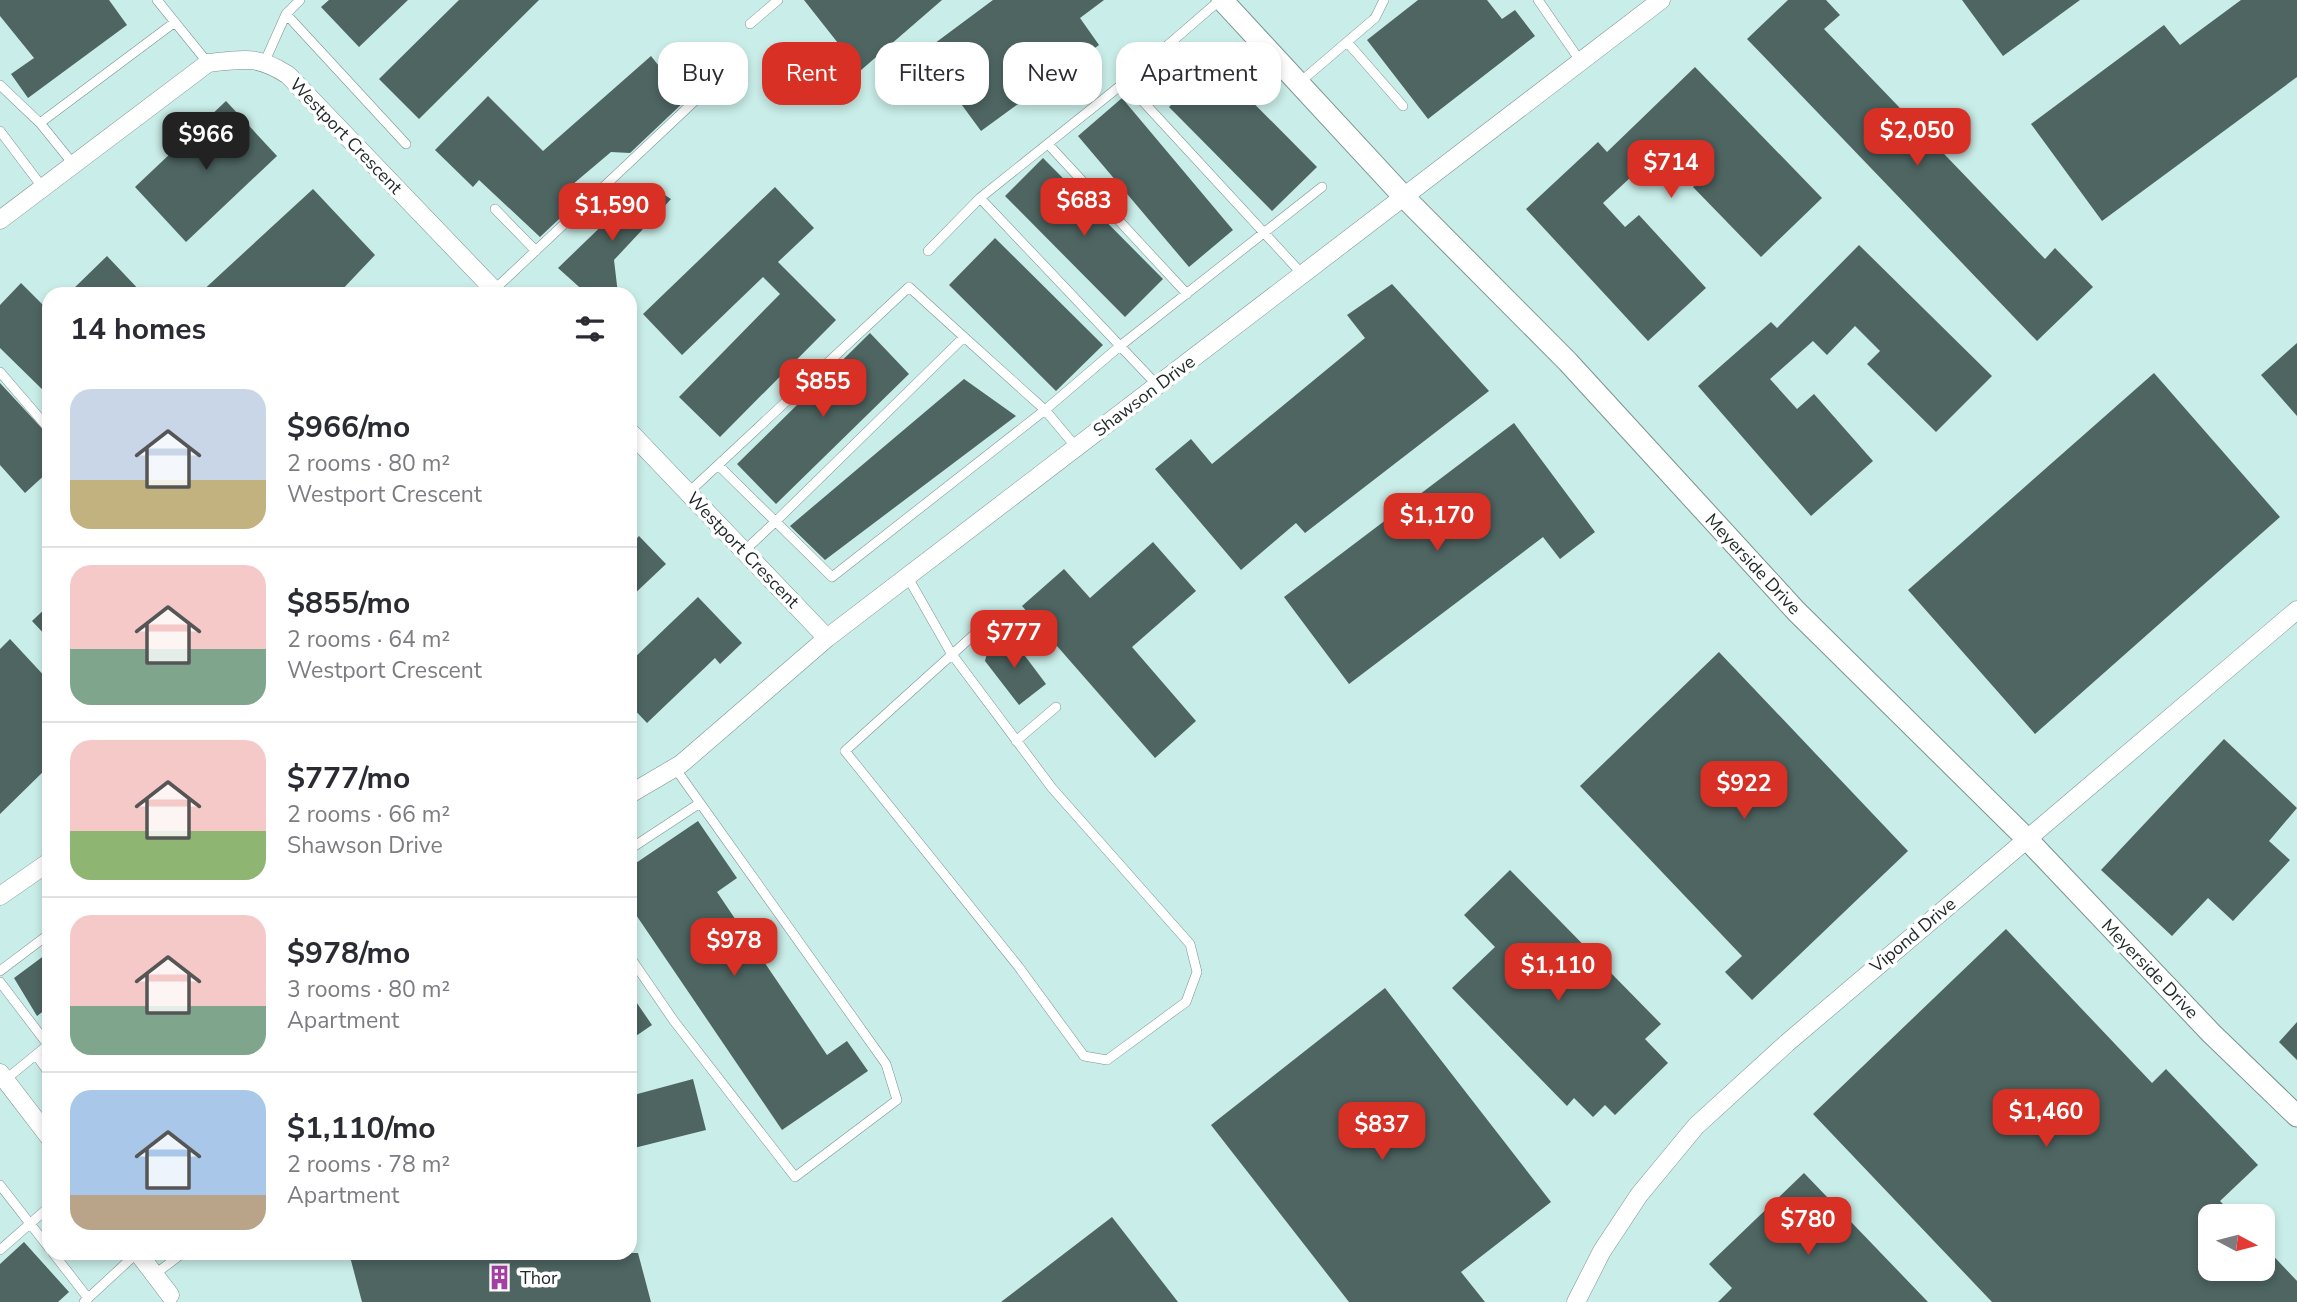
<!DOCTYPE html>
<meta charset="utf-8">
<style>
body{margin:0;font-family:"Nunito Sans",sans-serif;background:#f7f7f7;color:#2b2b33;height:100vh;display:flex;flex-direction:column;font-size:26px;white-space:nowrap}
*{box-sizing:border-box;margin:0}
p{font-size:23px;color:#7c7c81}
.icon{flex:none;width:38px;height:38px;fill:none;stroke:currentColor;stroke-width:2;stroke-linecap:round;stroke-linejoin:round}
.map{position:relative;flex:1;overflow:hidden}
.sheet{position:absolute;left:42px;top:287px;width:595px;height:973px;display:flex;flex-direction:column;background:#fff;border-radius:21px;box-shadow:0 4px 10px #0003}
.sheet>*{flex:none}
.hud{position:absolute;left:658px;top:42px;width:665px;height:63px;display:flex;gap:14px}
.needle{width:46px;rotate:97deg}
.fabs{position:absolute;left:2198px;top:1204px;display:grid;gap:14px}
.fabs a{display:grid;place-items:center;width:77px;height:77px;border-radius:14px;background:#fff;box-shadow:0 4px 10px #0003;font-size:35px}
.price{position:absolute;translate:-50% -60px;padding:0 16px;border-radius:14px;background:#d93025;color:#fff;font-size:23px;line-height:46px;filter:drop-shadow(0 2px 4px #0008)}
.price::after{content:'';position:absolute;left:50%;top:42px;width:21px;height:16px;margin-left:-10px;background:inherit;clip-path:polygon(0 0,100% 0,50% 100%)}
.price.on{background:#222;color:#fff}
ul{padding:0;list-style:none}
li{display:flex;align-items:center;gap:21px;height:175px;padding:0 28px}
li+li{border-top:2px solid #e1e1e2}
li span{display:grid;place-items:center;flex:none;width:196px;height:140px;border-radius:21px;color:#555}
li>.icon{margin-inline-start:auto}
span .icon{width:84px;height:84px;fill:#fffc;stroke-width:1}
li b{font-size:30px}
h2{display:flex;justify-content:space-between;align-items:center;height:84px;padding:0 28px;font-size:30px}
.chip{padding:0 24px;border-radius:21px;background:#fff;box-shadow:0 4px 10px #0003;font-size:24px;line-height:63px}
.chip.on{background:#d93025;color:#fff}
.map>svg:first-child{display:block}
.built{fill:#c9ede8;fill-rule:evenodd}
.building{fill:#4e6562}
.lines{fill:none;stroke-linecap:round;stroke-linejoin:round}
.service-casing{stroke:#7b9390;stroke-width:10}
.minor-casing{stroke:#7b9390;stroke-width:19}
.tertiary-casing{stroke:#7b9390;stroke-width:23}
.service{stroke:#fff;stroke-width:9}
.minor{stroke:#fff;stroke-width:18}
.tertiary{stroke:#fff;stroke-width:21}
.labels{text-anchor:middle;dominant-baseline:central;stroke-width:7;stroke-linejoin:round;paint-order:stroke}
.street-label{font-size:18px;fill:#1e2827;stroke:#fff}
.poi-label{font-size:18px;fill:#1e2827;stroke:#fff;text-anchor:start}
</style>
<div class="map">
<svg width="2297" height="1302" viewBox="0 0 2297 1302">
<rect width="100%" height="100%" fill="#ddf8f4"/>
<path class="built" d="M0,0H2297V1302H0ZM49,294H630V1253H49ZM2210,1216H2263V1269H2210Z"/>
<path class="building" d="M0,0H109L127,25L28,98L11,74L34,58L0,16Z
M329,0H408L359,47L321,7Z
M459,0H539L419,119L379,79Z
M804,0H942L860,71Z
M993,0H1104L1080,18L1099,45L981,131L923,52Z
M1418,0H1487L1502,19L1515,10L1535,36L1428,119L1367,40Z
M1788,0H1826L1840,15L1824,29L2045,259L2055,248L2093,287L2037,341L1747,39Z
M1962,0H2080L2003,56Z
M2241,0H2297V77L2102,221L2031,124L2164,25L2180,45Z
M1194,43L1317,167L1272,211L1169,107L1180,96L1160,76Z
M651,56L686,100L630,153L611,152L566,190L575,204L540,237L479,180L473,187L435,150L488,96L543,151Z
M1695,67L1822,198L1761,257L1693,187L1707,174L1681,147L1655,172L1646,163L1603,203L1625,227L1639,215L1706,288L1648,341L1526,209L1598,142L1607,152Z
M1122,98L1233,230L1189,267L1078,136Z
M226,101L277,156L186,242L135,187Z
M1043,158L1163,279L1125,317L1005,196Z
M646,183L671,199L614,260L618,294H587L558,268Z
M775,187L814,228L778,262L836,320L720,437L679,397L780,294L763,277L682,355L643,314Z
M313,189L375,255L338,294H199Z
M995,238L1103,345L1056,391L949,285Z
M1859,245L1992,376L1936,432L1867,364L1880,351L1855,326L1827,355L1813,341L1770,379L1797,409L1814,394L1873,461L1811,516L1698,386L1771,322L1777,328Z
M107,256L143,294H68Z
M21,283L49,311V396L0,348V305Z
M1392,284L1489,391L1305,533L1296,523L1241,570L1155,469L1191,439L1212,464L1365,338L1347,315Z
M870,333L909,374L776,504L737,464Z
M2297,343V416L2261,375Z
M2154,373L2280,517L2035,734L1908,590Z
M964,379L1016,416L825,560L790,526Z
M0,383L49,436V471L25,493L0,465Z
M1514,423L1595,532L1560,559L1543,537L1349,684L1284,597Z
M639,536L666,564L630,598V545Z
M1153,542L1196,591L1132,647L1196,721L1155,758L1022,606L1064,569L1090,598Z
M698,597L742,643L720,664L715,658L647,723L630,705V662Z
M49,605V639L32,621Z
M1010,636L1046,684L1019,705L985,661L987,653Z
M10,639L49,681V766L0,814V649Z
M1719,652L1908,851L1752,1000L1725,972L1742,956L1580,786Z
M2224,739L2297,808L2269,841L2290,860L2233,921L2208,898L2172,936L2101,870Z
M698,821L737,878L717,892L827,1055L847,1041L868,1071L782,1130L630,906V867Z
M1510,870L1661,1024L1645,1039L1668,1063L1615,1115L1605,1105L1593,1117L1574,1098L1567,1106L1452,988L1495,947L1464,915Z
M2006,929L2152,1083L2166,1069L2258,1165L2220,1201L2235,1216H2210V1269H2263V1245L2297,1281V1302H1992L1813,1114Z
M49,952V1007L37,1016L14,978Z
M1385,988L1551,1202L1461,1272L1485,1302H1349L1211,1125Z
M630,993L652,1025L630,1040Z
M2297,1022V1060L2279,1042Z
M693,1079L706,1130L630,1149V1096Z
M1804,1173L1928,1302H1718L1732,1288L1709,1264Z
M1112,1217L1178,1302H1001Z
M24,1242L69,1292L58,1302H0V1264Z
M349,1253H638L651,1302H362Z"/>
<g class="lines">
<defs>
<path id="service" d="M157,0L208,63
M1538,0L1581,62
M286,14L406,144
M750,24L778,0
M1347,42L1403,106
M265,61L286,14L300,0
M1125,82L1220,0
M1299,83L1375,18L1384,0
M0,85L40,123L74,165
M40,123L175,22
M0,131L43,188
M1048,144L1187,294
M495,209L536,251
M928,251L980,198
M494,290L700,96
M0,372L49,429
M1158,386L980,198L1125,82L1303,275
M1076,447L1045,410L1120,346L1322,187
M718,465L832,577L1045,410L964,337L774,523L744,551
M688,493L909,287L964,337
M907,576L951,653L1052,788L1190,944L1197,972L1186,1002L1107,1060L1084,1056L1018,966L845,751L988,622
M1016,741L1056,707
M630,849L700,803
M630,957L674,1021L795,1177L897,1100L886,1064L675,768
M0,971L49,934
M0,982L48,1045
M36,1055L49,1073
M5,1080L49,1044
M0,1185L49,1248
M0,1250L49,1207
M53,1253L88,1298
M155,1274L183,1253
M84,1302L137,1253"/>
<path id="minor" d="M0,220L208,63C244,59 257,55 288,75L498,294
M630,432L827,638
M630,794L681,764L827,638L1661,0
M0,896L49,862
M0,1073L49,1137
M138,1253L170,1295
M1576,1302L1602,1251L1639,1195L1696,1126L1787,1043L2297,610"/>
<path id="tertiary" d="M1222,0L1405,198L1568,362L1796,611L2026,838L2211,1033L2297,1116"/>
</defs>
<use href="#service" class="service-casing"/>
<use href="#minor" class="minor-casing"/>
<use href="#tertiary" class="tertiary-casing"/>
<use href="#service" class="service"/>
<use href="#minor" class="minor"/>
<use href="#tertiary" class="tertiary"/>
</g>
<defs>
<symbol id="building-bare" viewBox="-9 -9 18 18"><path d="M-4-6H4V6H1V3H-1V6H-4ZM-2.5-4.3h1.7v1.8h-1.7ZM.8-4.3h1.7v1.8H.8ZM-2.5-1h1.7V.8h-1.7ZM.8-1h1.7V.8H.8Z" fill="#a43fa4" stroke="#fff" stroke-width="2.5" paint-order="stroke"/></symbol>
</defs>
<g fill-rule="evenodd">
<use href="#building-bare" x="482" y="1260" width="35" height="35"/>
</g>
<g class="labels">
<g class="street-label">
<text transform="translate(346 136) rotate(46)">Westport Crescent</text>
<text transform="translate(1144 396) rotate(-37)">Shawson Drive</text>
<text transform="translate(743 550) rotate(46)">Westport Crescent</text>
<text transform="translate(1753 564) rotate(47)">Meyerside Drive</text>
<text transform="translate(1913 935) rotate(-40)">Vipond Drive</text>
<text transform="translate(2150 969) rotate(46)">Meyerside Drive</text>
</g>
<g class="poi-label">
<text x="520" y="1278">Thor</text>
</g>
</g>
</svg>
<div class="fabs">
<a><svg class="needle" viewBox="-14 -14 28 28"><path d="M0-13l5 13h-10z" fill="#e53935"/><path d="M0 13l5-13h-10z" fill="#7c7c81"/></svg></a>
</div>
<b class="price" style="left:1917px;top:168px">$2,050</b>
<b class="price on" style="left:206px;top:172px">$966</b>
<b class="price" style="left:1671px;top:200px">$714</b>
<b class="price" style="left:1084px;top:238px">$683</b>
<b class="price" style="left:612px;top:243px">$1,590</b>
<b class="price" style="left:823px;top:419px">$855</b>
<b class="price" style="left:1437px;top:553px">$1,170</b>
<b class="price" style="left:1014px;top:670px">$777</b>
<b class="price" style="left:1744px;top:821px">$922</b>
<b class="price" style="left:734px;top:978px">$978</b>
<b class="price" style="left:1558px;top:1003px">$1,110</b>
<b class="price" style="left:2046px;top:1149px">$1,460</b>
<b class="price" style="left:1382px;top:1162px">$837</b>
<b class="price" style="left:1808px;top:1257px">$780</b>
<div class="hud">
<a class="chip">Buy</a>
<a class="chip on">Rent</a>
<a class="chip">Filters</a>
<a class="chip">New</a>
<a class="chip">Apartment</a>
</div>
<section class="sheet">
<h2>14 homes<svg class="icon" aria-label="filters" viewBox="0 0 24 24"><path d="M4 7h16M4 17h16"/><circle cx="9" cy="7" r="2"/><circle cx="15" cy="17" r="2"/></svg></h2>
<ul>
<li><span style="background:linear-gradient(#c9d6e8 65%,#c2b280 0)"><svg class="icon" aria-label="home" viewBox="0 0 24 24"><path d="M3 11l9-7 9 7M6 9v11h12V9"/></svg></span><div><b>$966/mo</b><p>2 rooms · 80 m²</p><p>Westport Crescent</p></div></li>
<li><span style="background:linear-gradient(#f6c9c9 60%,#7fa58c 0)"><svg class="icon" aria-label="home" viewBox="0 0 24 24"><path d="M3 11l9-7 9 7M6 9v11h12V9"/></svg></span><div><b>$855/mo</b><p>2 rooms · 64 m²</p><p>Westport Crescent</p></div></li>
<li><span style="background:linear-gradient(#f6c9c9 65%,#8fb573 0)"><svg class="icon" aria-label="home" viewBox="0 0 24 24"><path d="M3 11l9-7 9 7M6 9v11h12V9"/></svg></span><div><b>$777/mo</b><p>2 rooms · 66 m²</p><p>Shawson Drive</p></div></li>
<li><span style="background:linear-gradient(#f6c9c9 65%,#7fa58c 0)"><svg class="icon" aria-label="home" viewBox="0 0 24 24"><path d="M3 11l9-7 9 7M6 9v11h12V9"/></svg></span><div><b>$978/mo</b><p>3 rooms · 80 m²</p><p>Apartment</p></div></li>
<li><span style="background:linear-gradient(#a9c7e8 75%,#b9a48a 0)"><svg class="icon" aria-label="home" viewBox="0 0 24 24"><path d="M3 11l9-7 9 7M6 9v11h12V9"/></svg></span><div><b>$1,110/mo</b><p>2 rooms · 78 m²</p><p>Apartment</p></div></li>
</ul>
</section>
</div>
